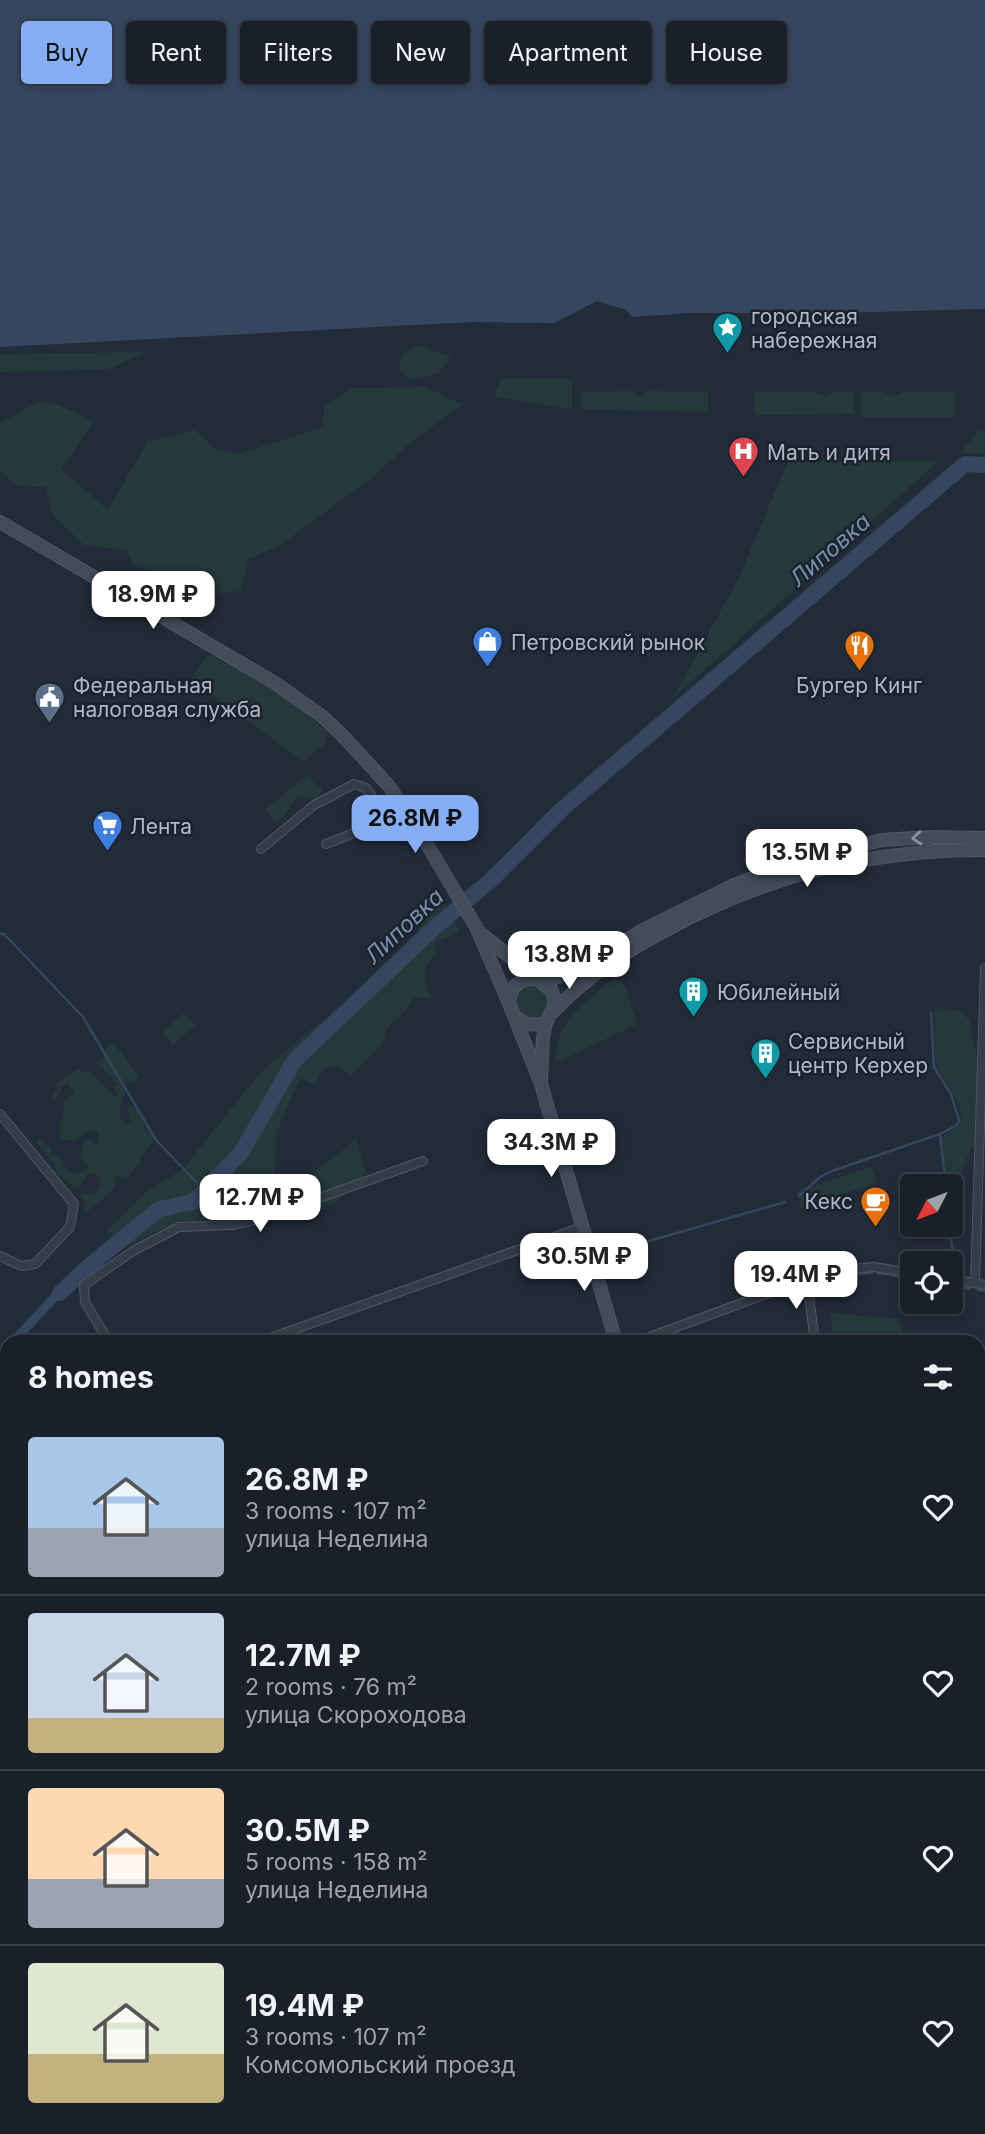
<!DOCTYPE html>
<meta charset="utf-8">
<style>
body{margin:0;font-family:Inter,sans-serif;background:#232832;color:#f1f3f6;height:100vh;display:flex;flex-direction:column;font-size:26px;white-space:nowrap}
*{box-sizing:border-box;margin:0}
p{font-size:23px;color:#9fa3a8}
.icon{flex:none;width:38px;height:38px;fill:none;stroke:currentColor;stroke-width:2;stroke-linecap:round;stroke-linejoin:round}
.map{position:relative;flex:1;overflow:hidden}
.details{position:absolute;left:0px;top:1335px;width:985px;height:800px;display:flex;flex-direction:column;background:#1a202a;border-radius:21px 21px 0 0;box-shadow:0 4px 10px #0003,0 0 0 2px #383e47}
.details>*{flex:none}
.guide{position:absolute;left:21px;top:21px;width:943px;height:63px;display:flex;gap:14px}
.needle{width:46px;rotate:228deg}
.buttons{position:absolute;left:900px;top:1174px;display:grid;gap:14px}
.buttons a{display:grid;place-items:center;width:63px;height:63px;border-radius:7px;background:#1a202a;box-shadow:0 4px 10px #0003,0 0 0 2px #383e47;font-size:35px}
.price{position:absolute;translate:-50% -60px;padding:0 16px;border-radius:14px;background:#fff;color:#222;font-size:23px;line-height:46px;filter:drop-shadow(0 2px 4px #0008)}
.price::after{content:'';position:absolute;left:50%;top:42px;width:21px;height:16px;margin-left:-10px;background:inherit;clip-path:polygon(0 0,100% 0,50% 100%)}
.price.current{background:#86aef4;color:#111}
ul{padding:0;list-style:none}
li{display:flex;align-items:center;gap:21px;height:175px;padding:0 28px}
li+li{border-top:2px solid #383e47}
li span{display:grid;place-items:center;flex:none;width:196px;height:140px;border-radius:7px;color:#555}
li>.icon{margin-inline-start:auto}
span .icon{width:84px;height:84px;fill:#fffc;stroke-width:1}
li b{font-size:30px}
h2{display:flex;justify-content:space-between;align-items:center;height:84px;padding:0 28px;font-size:30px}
.pill{padding:0 24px;border-radius:7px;background:#1a202a;box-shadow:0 4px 10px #0003,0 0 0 2px #383e47;font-size:24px;line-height:63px}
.pill.current{background:#86aef4;color:#111}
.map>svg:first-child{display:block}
.green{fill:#25383a}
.water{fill:#36465f}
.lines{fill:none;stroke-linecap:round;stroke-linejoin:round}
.stream{stroke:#36465f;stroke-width:2.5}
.river{stroke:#36465f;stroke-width:16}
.street-casing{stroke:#505863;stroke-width:10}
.secondary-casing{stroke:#505863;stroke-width:14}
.street{stroke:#353d49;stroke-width:8}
.secondary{stroke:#434c5b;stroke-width:12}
.oneway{stroke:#8a92a0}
.labels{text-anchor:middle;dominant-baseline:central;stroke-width:5;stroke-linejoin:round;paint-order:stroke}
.poi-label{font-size:21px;fill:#b0b8c5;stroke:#1b222d;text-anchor:start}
.water-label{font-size:23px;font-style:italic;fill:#798eac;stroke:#1b222d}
</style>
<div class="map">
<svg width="985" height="2134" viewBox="0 0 985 2134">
<rect width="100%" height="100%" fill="#222b38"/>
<path class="green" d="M418,345L451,357L437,374L410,379L399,370L402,354Z
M146,352L109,369L0,372V354Z
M502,378L572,379V409L498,397L494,394Z
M426,387L462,405L410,443L374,476L278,547L248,559L241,591L186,596L160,573L134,566L126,550L84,545L53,515L46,487L16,486L0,470V423L40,401L59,405L94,421L61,469L108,510L147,442L195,430L214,448L238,454L323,427L324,406L354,388Z
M630,391L640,397L649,391L708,392V412L581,409L582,392Z
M755,392H815L827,397L833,392H854V414L755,415Z
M861,392H883L893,396L904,392H955V417H861Z
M978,431H985V454H960Z
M788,461H939L673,698L739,577Z
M211,655L286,697L327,731L326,742L304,762L191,679L206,657Z
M308,774L314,783L323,789L315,800L297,796L284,817L276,823L265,810Z
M440,895L460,932L434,943L437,953C420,969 423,978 431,999L413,997L406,1010L387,1028L382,1045L350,1075L338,1065L322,1070L315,1086L300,1078L276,1133L275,1175L295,1186L356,1140L366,1173L335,1203L315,1210L178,1222L128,1246L106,1231L143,1194L183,1169L259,1074L320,1022L370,1000L374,993L394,973L389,961L419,930Z
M613,978L623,982L637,1024L554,1064L560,1033L570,1017Z
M513 1001a18 18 0 1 1 36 0a18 18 0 1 1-36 0Z
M937,1008L962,1012L969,1020L977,1058L976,1139L966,1160L950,1204V1186H948L942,1136L959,1126C968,1100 940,1083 936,1059C933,1045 935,1028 934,1014Z
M184,1013L195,1025L173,1045L162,1033Z
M110,1041L121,1052L139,1076L133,1083L124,1081L122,1083L126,1094L122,1099L119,1116L125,1124L131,1122L128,1111L130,1104L142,1117L146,1132L155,1136L152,1143L140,1158L141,1162L127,1178L117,1176L114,1179L116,1184L105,1198L88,1211L83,1210L84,1202L81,1197L82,1194H94C102,1187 102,1180 95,1173H88L78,1189L58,1175L55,1165L36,1142L39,1139L45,1145H49L52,1149L51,1156L56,1155L64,1161L62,1165C70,1175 77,1176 88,1169V1165L80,1157L84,1141L90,1139L98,1146L99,1134L93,1129L89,1132H85L76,1140H61L59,1125L63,1118L64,1103L75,1091L67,1084L61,1088V1093L56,1099L52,1098L57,1088L56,1083L78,1069L86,1073L91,1072L112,1095L118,1097L115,1088L117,1084L97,1063L106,1055L105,1049L111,1044Z
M871,1167L877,1183L801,1208L796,1192Z
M830,1313L899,1319L904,1342H829L833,1328Z
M978,1378L985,1379V1430H978Z
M7,1918V1986L0,1979V1925Z"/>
<path class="water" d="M0,0H985V309L803,314L782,309L754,313H690L632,317L626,310L597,301L554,323L472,322L0,347Z
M69,1275L76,1281L19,1342H7V1354L0,1360V1349Z"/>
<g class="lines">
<path class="stream" d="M0,933L5,935L83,1017L156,1140L204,1190
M940,1134L946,1186
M799,1196L820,1177L832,1171L940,1134L957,1125L959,1120L951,1094L934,1067L931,1013
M950,1225L954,1267
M649,1241L785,1202
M877,1273L888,1274
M891,1275L904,1277
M838,1276L872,1273
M910,1278H912
M811,1285L830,1278
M950,1285L970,1289
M978,1290L985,1291
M798,1292L803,1290"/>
<path class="river" d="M60,1293L89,1266L159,1209L193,1202L241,1153L294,1061L433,929L490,881L561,810L965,464L985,465"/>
<defs>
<path id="street" d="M326,844L397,816L406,811
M261,849L314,805L354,784L366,788L388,819
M0,1114L74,1204L70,1227L35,1264L21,1266L0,1256
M807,1279L814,1335L813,1342
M950,1279L985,1285
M975,1283L985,968
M109,1342L85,1302L84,1285L133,1251L179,1227L232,1225L260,1219L423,1161
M259,1342L582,1227
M636,1342L829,1271L874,1267L912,1273
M978,1475L985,1476
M0,1606L7,1598
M0,1709L7,1716
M978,1737L985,1739
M0,1886L7,1880
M0,2080L7,2073
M0,2105L7,2098
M420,2128L426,2134
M182,2134L188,2128
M557,2134L563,2128"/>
<path id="secondary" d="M0,522L275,683L323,717L342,735L389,786L428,846L476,927L509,1003L541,1084L616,1342
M935,851L985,850
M479,932L552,991C558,1011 552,1007 546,1023C541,1038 542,1065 541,1082
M544,983L594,961L643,930L734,885L782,867L814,857L882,840L930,837L985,838
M509,1003C510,987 519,978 535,979
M553,1012C586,977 623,953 664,931C755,882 840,857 943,851
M514,1016C525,1025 532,1027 546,1022
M0,2015L7,2022
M114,2128L120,2134
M826,2128L827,2134"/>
</defs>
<use href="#street" class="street-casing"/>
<use href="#secondary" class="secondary-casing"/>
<use href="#street" class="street"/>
<use href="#secondary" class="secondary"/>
</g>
<defs><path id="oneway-chevron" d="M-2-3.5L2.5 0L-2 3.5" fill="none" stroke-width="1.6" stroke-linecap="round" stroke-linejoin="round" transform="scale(1.75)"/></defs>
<use class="oneway" href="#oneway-chevron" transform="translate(917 838) rotate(176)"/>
<defs>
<symbol id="sight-pin" viewBox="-11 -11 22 30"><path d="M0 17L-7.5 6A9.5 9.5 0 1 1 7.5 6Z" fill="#0f9aa8" stroke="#1b222d"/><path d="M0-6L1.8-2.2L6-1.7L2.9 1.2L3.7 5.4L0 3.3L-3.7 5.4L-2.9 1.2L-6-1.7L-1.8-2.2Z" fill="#fff"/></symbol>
<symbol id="hospital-pin" viewBox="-11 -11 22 30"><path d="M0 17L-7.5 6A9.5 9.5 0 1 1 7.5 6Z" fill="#e0444e" stroke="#1b222d"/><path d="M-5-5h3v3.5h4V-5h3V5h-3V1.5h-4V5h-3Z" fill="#fff"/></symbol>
<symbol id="shop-pin" viewBox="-11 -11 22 30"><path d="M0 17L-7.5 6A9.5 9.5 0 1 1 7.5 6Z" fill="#3f7fe0" stroke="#1b222d"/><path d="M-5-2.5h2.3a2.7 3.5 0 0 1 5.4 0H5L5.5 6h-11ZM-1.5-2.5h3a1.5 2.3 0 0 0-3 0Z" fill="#fff"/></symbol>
<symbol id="restaurant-pin" viewBox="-11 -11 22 30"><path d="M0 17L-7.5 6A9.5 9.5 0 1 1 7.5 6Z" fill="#e8710a" stroke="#1b222d"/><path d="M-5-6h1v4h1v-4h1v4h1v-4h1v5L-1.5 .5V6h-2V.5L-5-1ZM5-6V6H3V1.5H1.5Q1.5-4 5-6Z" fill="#fff"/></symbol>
<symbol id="civic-pin" viewBox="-11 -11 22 30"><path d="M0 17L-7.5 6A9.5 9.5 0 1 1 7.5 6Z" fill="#5c6f8a" stroke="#1b222d"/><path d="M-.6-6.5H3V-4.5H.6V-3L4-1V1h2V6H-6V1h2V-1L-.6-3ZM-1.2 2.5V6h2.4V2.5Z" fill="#fff"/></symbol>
<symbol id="supermarket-pin" viewBox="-11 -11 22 30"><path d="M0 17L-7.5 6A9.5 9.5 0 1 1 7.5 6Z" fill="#3f7fe0" stroke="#1b222d"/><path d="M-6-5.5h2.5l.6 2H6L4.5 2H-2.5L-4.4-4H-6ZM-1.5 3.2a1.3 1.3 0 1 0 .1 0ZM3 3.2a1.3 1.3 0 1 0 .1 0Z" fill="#fff"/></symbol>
<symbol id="building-pin" viewBox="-11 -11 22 30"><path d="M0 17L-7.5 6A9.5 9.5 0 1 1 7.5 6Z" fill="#0f9aa8" stroke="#1b222d"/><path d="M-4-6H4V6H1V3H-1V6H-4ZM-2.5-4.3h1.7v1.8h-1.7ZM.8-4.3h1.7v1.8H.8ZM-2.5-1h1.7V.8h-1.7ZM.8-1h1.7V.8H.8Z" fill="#fff"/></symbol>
<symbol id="cafe-pin" viewBox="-11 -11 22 30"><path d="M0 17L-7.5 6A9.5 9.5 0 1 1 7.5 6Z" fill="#e8710a" stroke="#1b222d"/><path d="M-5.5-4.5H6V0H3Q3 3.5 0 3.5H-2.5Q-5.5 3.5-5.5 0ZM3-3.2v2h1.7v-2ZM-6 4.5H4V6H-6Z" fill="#fff"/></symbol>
</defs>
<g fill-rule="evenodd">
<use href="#sight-pin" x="710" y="310" width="35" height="47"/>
<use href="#hospital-pin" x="726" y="434" width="35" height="47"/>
<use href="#shop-pin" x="470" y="624" width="35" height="47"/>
<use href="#restaurant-pin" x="842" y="628" width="35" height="47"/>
<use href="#civic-pin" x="32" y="680" width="35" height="47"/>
<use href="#supermarket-pin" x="90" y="808" width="35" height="47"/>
<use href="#building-pin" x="676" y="974" width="35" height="47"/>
<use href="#building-pin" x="748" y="1036" width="35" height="47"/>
<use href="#cafe-pin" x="858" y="1184" width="35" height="47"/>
</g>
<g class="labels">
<g class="poi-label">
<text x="751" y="316">городская<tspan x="751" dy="24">набережная</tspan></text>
<text x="767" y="452">Мать и дитя</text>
<text x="511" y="642">Петровский рынок</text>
<text x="73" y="685">Федеральная<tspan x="73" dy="24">налоговая служба</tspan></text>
<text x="859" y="685" text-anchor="middle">Бургер Кинг</text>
<text x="130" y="826">Лента</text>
<text x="717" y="992">Юбилейный</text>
<text x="788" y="1041">Сервисный<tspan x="788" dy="24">центр Керхер</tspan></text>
<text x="853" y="1201" text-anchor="end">Кекс</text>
</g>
<g class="water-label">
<text transform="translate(830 550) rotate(-41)">Липовка</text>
<text transform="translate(404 926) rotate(-43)">Липовка</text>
</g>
</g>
</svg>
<div class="buttons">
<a><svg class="needle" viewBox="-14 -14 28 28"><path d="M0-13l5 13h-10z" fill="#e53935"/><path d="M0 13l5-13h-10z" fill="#9fa3a8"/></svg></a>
<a><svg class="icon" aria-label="locate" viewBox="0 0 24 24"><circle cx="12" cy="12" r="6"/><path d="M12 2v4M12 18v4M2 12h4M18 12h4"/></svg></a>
</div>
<b class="price" style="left:153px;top:631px">18.9M ₽</b>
<b class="price current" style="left:415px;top:855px">26.8M ₽</b>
<b class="price" style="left:807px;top:889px">13.5M ₽</b>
<b class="price" style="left:569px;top:991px">13.8M ₽</b>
<b class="price" style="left:551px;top:1179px">34.3M ₽</b>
<b class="price" style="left:260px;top:1234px">12.7M ₽</b>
<b class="price" style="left:584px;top:1293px">30.5M ₽</b>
<b class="price" style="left:796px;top:1311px">19.4M ₽</b>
<div class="guide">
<a class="pill current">Buy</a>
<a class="pill">Rent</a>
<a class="pill">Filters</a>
<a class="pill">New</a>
<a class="pill">Apartment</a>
<a class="pill">House</a>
</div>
<section class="details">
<h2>8 homes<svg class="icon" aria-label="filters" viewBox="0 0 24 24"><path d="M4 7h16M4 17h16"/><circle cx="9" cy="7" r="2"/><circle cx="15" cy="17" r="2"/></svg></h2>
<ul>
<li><span style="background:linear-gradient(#a9c7e8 65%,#9aa5b1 0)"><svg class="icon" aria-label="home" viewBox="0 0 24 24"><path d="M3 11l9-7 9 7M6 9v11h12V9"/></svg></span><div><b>26.8M ₽</b><p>3 rooms · 107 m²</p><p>улица Неделина</p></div><svg class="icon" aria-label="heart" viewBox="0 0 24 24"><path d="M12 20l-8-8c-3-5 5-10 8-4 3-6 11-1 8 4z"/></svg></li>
<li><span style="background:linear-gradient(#c9d6e8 75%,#c2b280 0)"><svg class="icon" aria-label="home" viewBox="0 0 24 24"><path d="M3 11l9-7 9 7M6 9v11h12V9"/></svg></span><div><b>12.7M ₽</b><p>2 rooms · 76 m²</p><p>улица Скороходова</p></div><svg class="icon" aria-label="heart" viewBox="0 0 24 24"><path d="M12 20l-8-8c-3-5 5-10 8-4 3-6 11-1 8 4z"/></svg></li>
<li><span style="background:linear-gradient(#ffd9b3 65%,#9aa5b1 0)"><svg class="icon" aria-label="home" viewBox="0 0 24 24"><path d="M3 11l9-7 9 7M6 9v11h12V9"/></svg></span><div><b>30.5M ₽</b><p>5 rooms · 158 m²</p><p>улица Неделина</p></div><svg class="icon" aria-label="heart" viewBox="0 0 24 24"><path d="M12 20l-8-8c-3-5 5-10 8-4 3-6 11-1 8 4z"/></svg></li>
<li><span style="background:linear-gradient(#dfe7d0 65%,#c2b280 0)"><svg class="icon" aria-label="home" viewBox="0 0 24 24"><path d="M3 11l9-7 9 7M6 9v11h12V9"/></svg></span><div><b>19.4M ₽</b><p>3 rooms · 107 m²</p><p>Комсомольский проезд</p></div><svg class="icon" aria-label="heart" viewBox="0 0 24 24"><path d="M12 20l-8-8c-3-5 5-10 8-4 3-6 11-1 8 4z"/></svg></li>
</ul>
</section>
</div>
